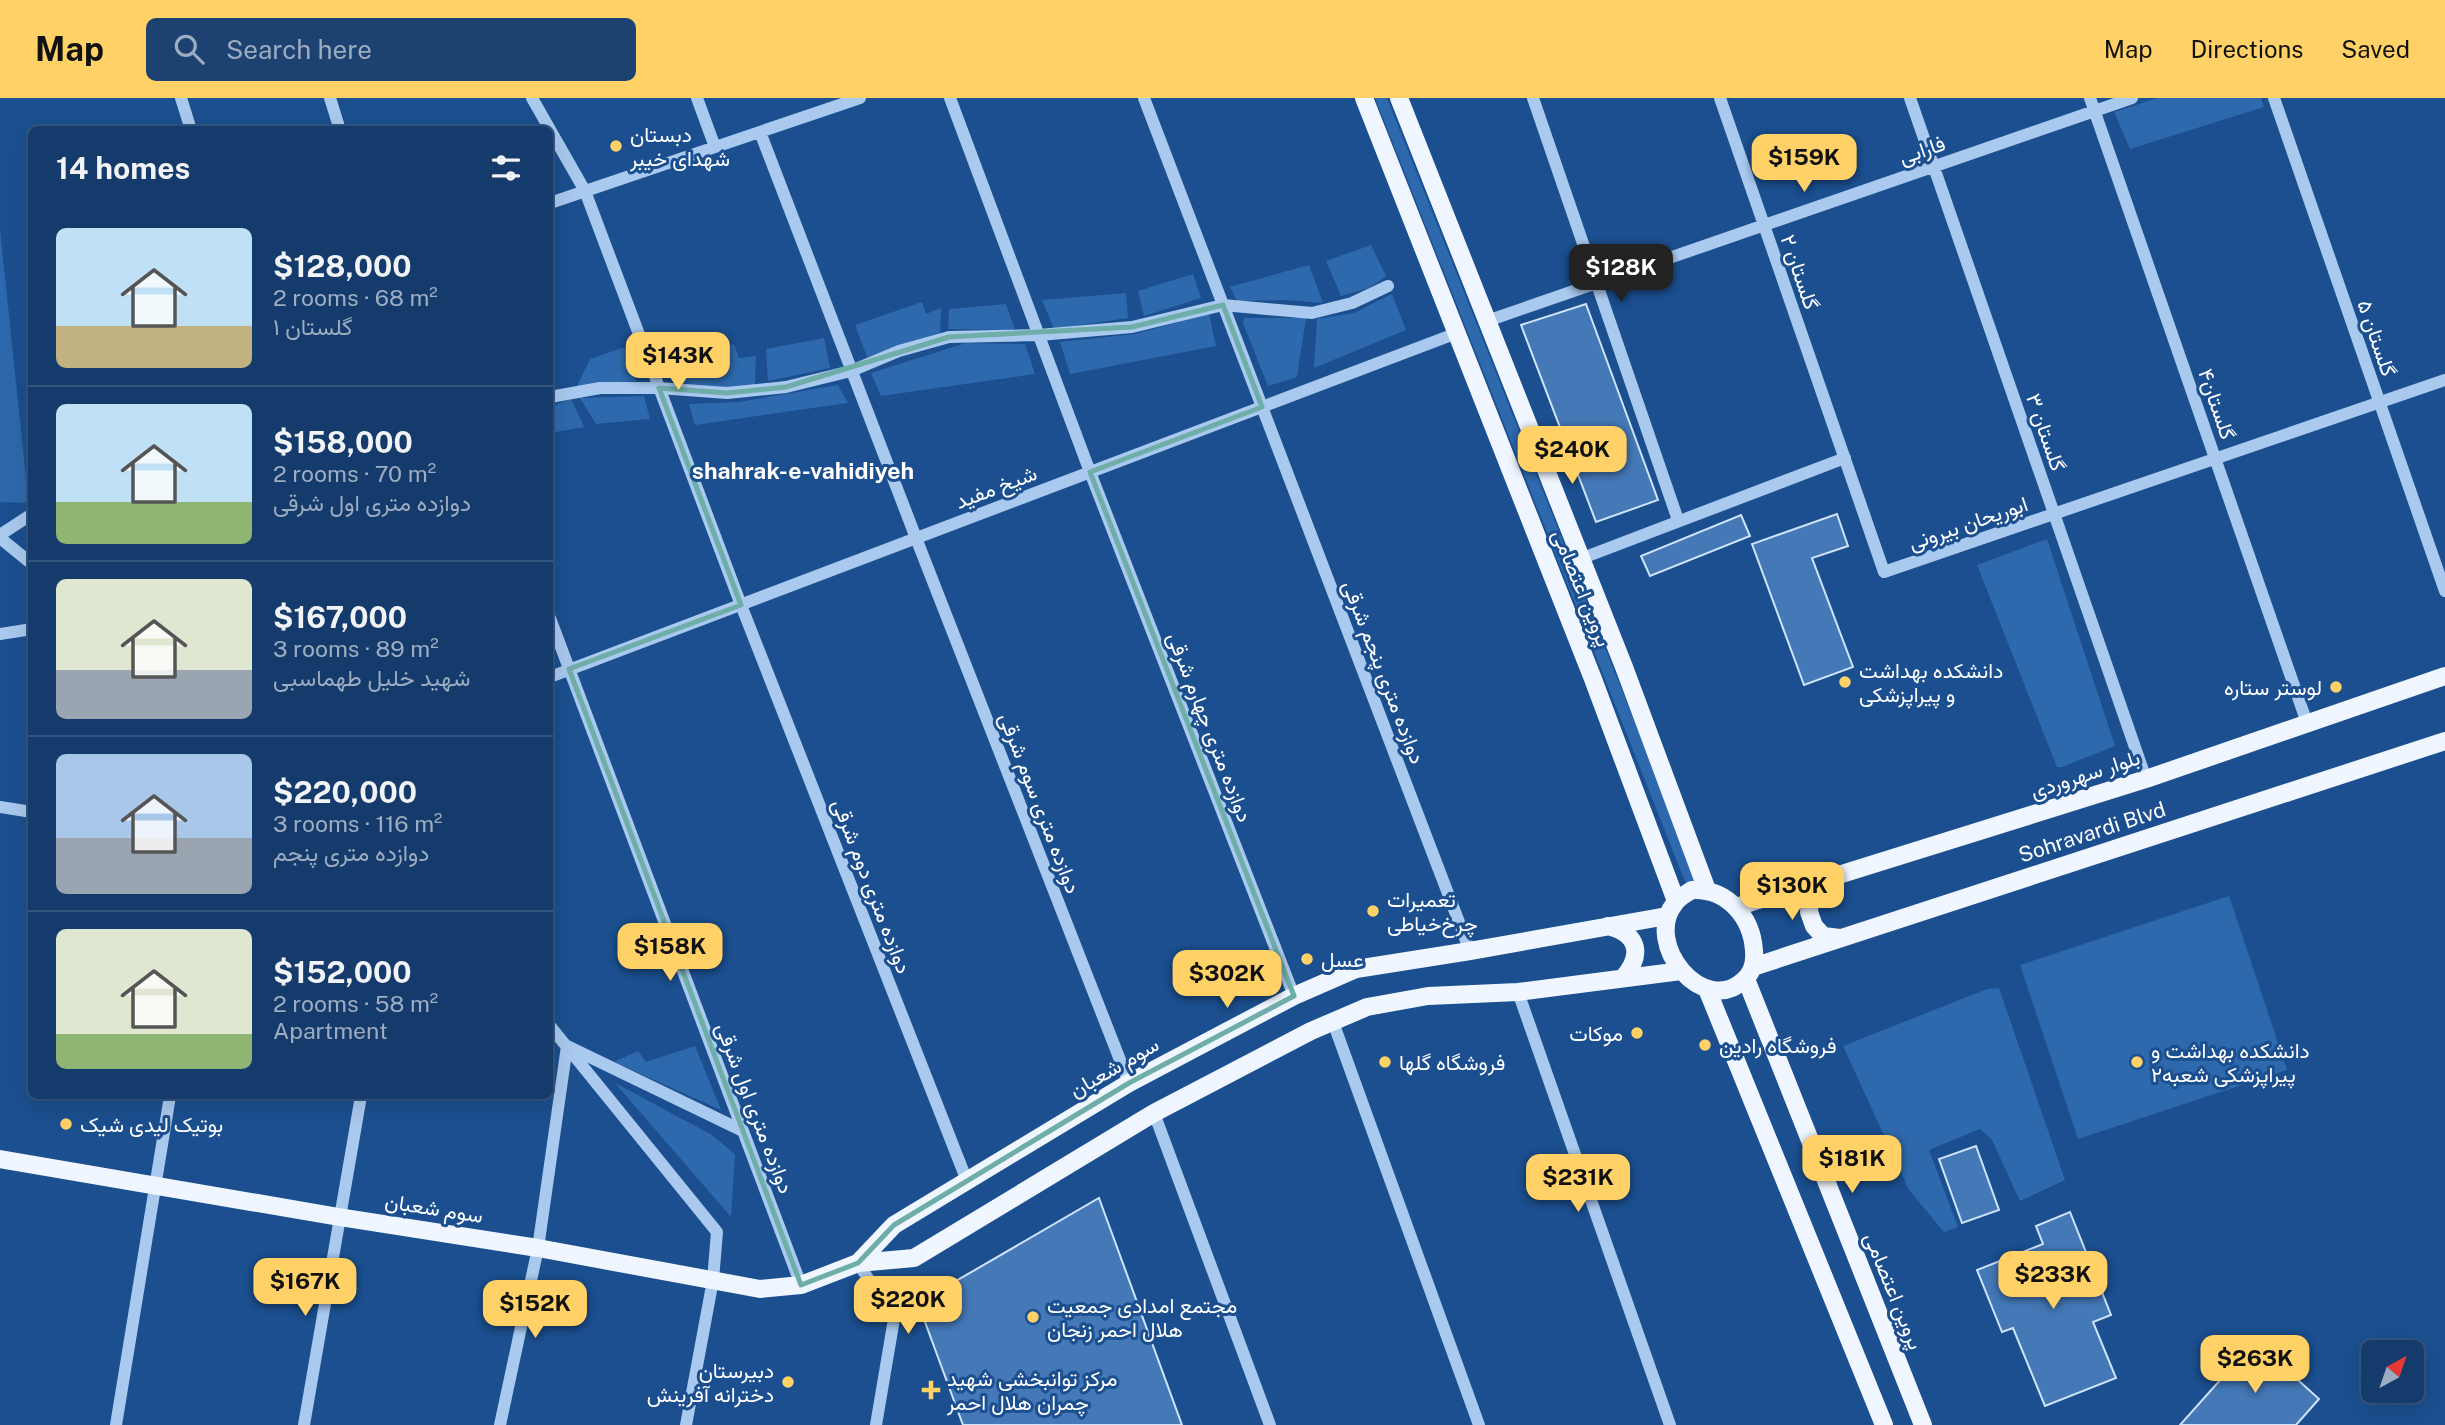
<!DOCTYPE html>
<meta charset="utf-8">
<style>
body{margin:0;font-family:"Public Sans",Vazirmatn,sans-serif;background:#1d4271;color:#f1f3f6;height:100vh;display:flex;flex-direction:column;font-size:26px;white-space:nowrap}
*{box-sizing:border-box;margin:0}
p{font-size:23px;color:#9dadc1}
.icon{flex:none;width:38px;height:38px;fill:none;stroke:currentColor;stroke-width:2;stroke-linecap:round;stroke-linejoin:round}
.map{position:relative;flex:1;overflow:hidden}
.sheet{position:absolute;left:28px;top:28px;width:525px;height:973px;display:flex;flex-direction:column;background:#143b6b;border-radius:10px;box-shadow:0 7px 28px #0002,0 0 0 2px #33557e}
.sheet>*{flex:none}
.needle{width:46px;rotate:40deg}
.tools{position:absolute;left:2361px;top:1242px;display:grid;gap:14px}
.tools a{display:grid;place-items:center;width:63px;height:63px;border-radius:10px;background:#143b6b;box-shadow:0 7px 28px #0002,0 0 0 2px #33557e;font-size:35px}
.price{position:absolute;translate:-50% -60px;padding:0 16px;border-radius:14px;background:#ffd166;color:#111;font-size:23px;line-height:46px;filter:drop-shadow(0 2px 4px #0008)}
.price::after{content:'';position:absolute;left:50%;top:42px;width:21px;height:16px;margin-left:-10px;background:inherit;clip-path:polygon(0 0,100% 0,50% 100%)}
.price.selected{background:#222;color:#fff}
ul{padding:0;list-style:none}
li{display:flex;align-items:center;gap:21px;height:175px;padding:0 28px}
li+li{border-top:2px solid #33557e}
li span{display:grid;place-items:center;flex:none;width:196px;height:140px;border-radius:10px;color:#555}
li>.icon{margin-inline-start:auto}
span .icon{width:84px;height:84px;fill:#fffc;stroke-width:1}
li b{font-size:30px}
h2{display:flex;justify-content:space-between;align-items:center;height:84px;padding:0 28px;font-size:30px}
header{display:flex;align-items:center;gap:42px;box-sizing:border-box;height:98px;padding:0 35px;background:#ffd166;color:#111}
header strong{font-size:33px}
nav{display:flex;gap:38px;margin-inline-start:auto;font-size:24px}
.search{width:490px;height:63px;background:#1d4271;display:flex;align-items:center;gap:18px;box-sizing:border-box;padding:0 24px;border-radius:10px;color:#9dadc1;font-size:26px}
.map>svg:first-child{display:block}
.green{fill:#2e69ad}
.building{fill:#4478b7;stroke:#cfe3fa;stroke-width:2}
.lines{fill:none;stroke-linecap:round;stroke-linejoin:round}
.minor{stroke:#a9c9ee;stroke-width:12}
.major{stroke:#f0f6ff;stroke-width:18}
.marked{fill:none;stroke:#6fada8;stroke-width:5;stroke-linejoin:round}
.poi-dot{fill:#ffd166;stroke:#1b4f8f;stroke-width:2.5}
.labels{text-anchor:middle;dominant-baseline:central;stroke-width:6;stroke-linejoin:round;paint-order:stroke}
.poi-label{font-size:21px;fill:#fff;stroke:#1b4f8f;text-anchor:start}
.street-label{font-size:21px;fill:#fff;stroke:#1b4f8f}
.neighbourhood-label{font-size:23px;font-weight:bold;fill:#fff;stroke:#1b4f8f}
</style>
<header>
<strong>Map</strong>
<div class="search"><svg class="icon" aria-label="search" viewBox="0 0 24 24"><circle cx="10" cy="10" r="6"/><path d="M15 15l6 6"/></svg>Search here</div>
<nav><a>Map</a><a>Directions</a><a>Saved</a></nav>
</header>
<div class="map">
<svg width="2445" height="1327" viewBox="0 0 2445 1327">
<rect width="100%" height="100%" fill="#1b4f8f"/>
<path class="green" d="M1375,0H1387L1700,789L1688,791Z
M2158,0H2261L2264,9L2130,51L2114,14Z
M0,132L26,380V405L0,404Z
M1371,147L1386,178L1369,190L1341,198L1326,163Z
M1309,167L1323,205L1286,202L1237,203L1230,189Z
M1193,176L1201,200L1144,218L1138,193Z
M1126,195L1128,220L1054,231L1042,202Z
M1392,196L1406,232L1314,270L1317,221L1354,215Z
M922,204L926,216L941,210L940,235L867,259L855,227Z
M1006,206L1015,232L948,231L949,211Z
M1209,216L1216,248L1070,276L1060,244L1135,236Z
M1244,220H1306L1297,279L1268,288L1243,225Z
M824,240L830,270L768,283L766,251Z
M966,245L1025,246L1035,276L881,298L871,275Z
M734,246L739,260L756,258L755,287L722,290L678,284L670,266Z
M625,249L636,283L577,288L590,261Z
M838,287L848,305L695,327L689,306L739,304Z
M644,298L650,321L596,326L580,300Z
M571,301L584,329L550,335V309Z
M2047,441L2115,648L2062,669H2057L1977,467Z
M2229,798L2287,972L2078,1041L2020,867Z
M1999,890L2065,1082L2020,1103L1992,1042L1980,1031L1929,1052L1958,1129L1944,1134L1909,1092L1843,948L1987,891Z
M695,948L721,1012L614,964L638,953L646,964Z
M615,985L712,1037L735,1056L731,1119Z"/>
<path class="building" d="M1586,206L1658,402L1596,424L1521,227Z
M1837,416L1848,448L1812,460L1853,569L1804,587L1752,446Z
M1741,417L1750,438L1650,478L1641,458Z
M1976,1048L1999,1112L1962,1125L1939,1061Z
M1099,1100L1182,1327H963L918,1205Z
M2070,1114L2111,1217L2093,1224L2116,1280L2045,1308L2013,1230L2002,1234L1977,1172L2043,1146L2036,1128Z
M2255,1243L2319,1301L2296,1327H2180Z"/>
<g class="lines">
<path class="minor" d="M181,0L191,32
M330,0L340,32
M532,0L585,93L741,507L967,1083
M697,0L715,49
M950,0L1090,374L1294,898
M1144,0L1470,853
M1533,0L1678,422
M1720,0L1884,474L2445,282
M1910,0L2146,681
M2090,0L2307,625
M2274,0L2445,493
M760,34L916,440L1129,985
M550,105L860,0
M1487,223L2132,0
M550,299L600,290H659L727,295L786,289L851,273L899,253L949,239L1039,237L1132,229L1223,207L1312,215L1352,205L1388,188
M0,437L32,416
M0,440L32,466
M1580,461L1845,360
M550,520L801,1187
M0,536L32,531
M550,579L1457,235
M0,709L32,714
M1518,894L1670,1327
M1333,924L1479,1327
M550,928L717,1134L713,1182L686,1327
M1154,1015L1270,1327
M858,1165L894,1221L876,1327
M116,1327L170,998
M304,1327L361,998
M500,1327L538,1150L567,948L743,1033"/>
<path class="major" d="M1364,0L1593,581L1676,803
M1399,0L1624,569L1707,792
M1825,781L1810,802L1809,814L1814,828L1823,838L1840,840
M1692,792C1727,790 1752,819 1754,853C1755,864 1752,875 1744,882C1704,920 1642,846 1675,805C1679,799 1686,796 1692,792Z
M1736,809L2146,681L2445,578
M1608,828C1639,836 1643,857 1623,880
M1753,869L2445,643
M1746,881L1923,1327
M1707,891L1884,1327
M0,1061L339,1119L538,1150L760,1191L801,1187L858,1165L914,1160L1154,1015L1311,933L1367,909L1428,898L1518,894L1681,873
M858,1165L894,1127L1129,985L1294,898L1356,871L1470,853L1667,818"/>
</g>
<path class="marked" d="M1223,207L1262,309L1090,374L1294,898L1129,985L894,1127L858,1165L801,1187L569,571L741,507L659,290L727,295L786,289L949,239L1132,229Z"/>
<g class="poi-dot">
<circle cx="616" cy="48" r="7"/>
<circle cx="1845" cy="584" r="7"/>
<circle cx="2336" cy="589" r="7"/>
<circle cx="1373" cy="813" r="7"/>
<circle cx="1307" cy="861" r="7"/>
<circle cx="1637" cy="935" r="7"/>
<circle cx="1705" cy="947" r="7"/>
<circle cx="1385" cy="964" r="7"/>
<circle cx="2137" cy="964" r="7"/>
<circle cx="66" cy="1026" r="7"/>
<circle cx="1033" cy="1219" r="7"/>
<circle cx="788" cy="1284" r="7"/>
<path d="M927.5 1281.5h7v7h7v7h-7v7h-7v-7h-7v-7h7z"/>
</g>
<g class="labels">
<g class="poi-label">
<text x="630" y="36">دبستان<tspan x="630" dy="24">شهدای خیبر</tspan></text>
<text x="1859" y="572">دانشکده بهداشت<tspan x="1859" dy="24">و پیراپزشکی</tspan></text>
<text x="2322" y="589" text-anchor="end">لوستر ستاره</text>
<text x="1387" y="801">تعمیرات<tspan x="1387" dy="24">چرخ‌خیاطی</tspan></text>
<text x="1321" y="861">عسل</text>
<text x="1623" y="935" text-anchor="end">موکات</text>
<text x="1719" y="947">فروشگاه رادین</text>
<text x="2151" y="952">دانشکده بهداشت و<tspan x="2151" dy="24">پیراپزشکى شعبه۲</tspan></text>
<text x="1399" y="964">فروشگاه گلها</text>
<text x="80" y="1026">بوتیک لیدی شیک</text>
<text x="1047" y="1207">مجتمع امدادی جمعیت<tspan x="1047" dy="24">هلال احمر زنجان</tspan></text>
<text x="774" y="1272" text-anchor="end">دبیرستان<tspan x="774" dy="24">دخترانه آفرینش</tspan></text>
<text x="947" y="1280">مرکز توانبخشی شهید<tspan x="947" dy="24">چمران هلال احمر</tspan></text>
</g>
<g class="street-label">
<text transform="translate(1922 52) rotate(-19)">فارابی</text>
<text transform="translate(1800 174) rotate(71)">گلستان ۲</text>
<text transform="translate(2377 240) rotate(71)">گلستان ۵</text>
<text transform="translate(2217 306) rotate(71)">گلستان۴</text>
<text transform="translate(2046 334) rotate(71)">گلستان ۳</text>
<text transform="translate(996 389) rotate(-21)">شیخ مفید</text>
<text transform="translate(1968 425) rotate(-19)">ابوریحان بیرونی</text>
<text transform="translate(1582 490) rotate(68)">پروین اعتصامی</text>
<text transform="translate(1384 574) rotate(69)">دوازده متری پنجم شرقی</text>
<text transform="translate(1210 629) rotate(69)">دوازده متری چهارم شرقی</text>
<text transform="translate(2085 676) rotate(-18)">بلوار سهروردی</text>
<text transform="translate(1040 705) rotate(69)">دوازده متری سوم شرقی</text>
<text transform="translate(2092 734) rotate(-18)">Sohravardi Blvd</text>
<text transform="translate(872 788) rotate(69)">دوازده متری دوم شرقی</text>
<text transform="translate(1114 969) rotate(-30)">سوم شعبان</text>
<text transform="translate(755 1010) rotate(69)">دوازده متری اول شرقی</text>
<text transform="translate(434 1110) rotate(9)">سوم شعبان</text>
<text transform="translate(1894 1193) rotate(68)">پروین اعتصامی</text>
</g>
<g class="neighbourhood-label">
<text x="803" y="372">shahrak-e-vahidiyeh</text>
</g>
</g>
</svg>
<div class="tools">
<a><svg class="needle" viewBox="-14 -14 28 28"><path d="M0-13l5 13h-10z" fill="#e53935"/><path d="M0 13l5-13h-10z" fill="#9dadc1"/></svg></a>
</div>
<b class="price" style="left:1804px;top:96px">$159K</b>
<b class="price selected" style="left:1621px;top:206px">$128K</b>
<b class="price" style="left:678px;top:294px">$143K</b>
<b class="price" style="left:1572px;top:388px">$240K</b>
<b class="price" style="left:1792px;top:824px">$130K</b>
<b class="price" style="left:670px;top:885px">$158K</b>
<b class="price" style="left:1227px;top:912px">$302K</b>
<b class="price" style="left:1852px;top:1097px">$181K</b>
<b class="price" style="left:1578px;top:1116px">$231K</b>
<b class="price" style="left:2053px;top:1213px">$233K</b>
<b class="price" style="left:305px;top:1220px">$167K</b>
<b class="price" style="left:908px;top:1238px">$220K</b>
<b class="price" style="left:535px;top:1242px">$152K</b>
<b class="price" style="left:2255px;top:1297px">$263K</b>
<section class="sheet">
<h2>14 homes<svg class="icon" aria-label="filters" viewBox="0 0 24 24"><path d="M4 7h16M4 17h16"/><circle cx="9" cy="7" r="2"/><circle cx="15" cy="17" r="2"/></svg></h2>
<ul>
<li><span style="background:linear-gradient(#bfe0f5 70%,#c2b280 0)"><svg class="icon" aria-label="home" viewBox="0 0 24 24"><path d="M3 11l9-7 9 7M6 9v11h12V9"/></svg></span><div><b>$128,000</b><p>2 rooms · 68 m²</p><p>گلستان ۱</p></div></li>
<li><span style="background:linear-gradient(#bfe0f5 70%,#8fb573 0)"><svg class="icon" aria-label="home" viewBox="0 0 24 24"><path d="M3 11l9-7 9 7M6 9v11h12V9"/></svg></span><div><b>$158,000</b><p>2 rooms · 70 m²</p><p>دوازده متری اول شرقی</p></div></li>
<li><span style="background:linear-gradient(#dfe7d0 65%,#9aa5b1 0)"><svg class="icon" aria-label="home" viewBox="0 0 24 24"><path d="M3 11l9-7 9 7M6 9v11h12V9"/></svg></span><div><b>$167,000</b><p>3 rooms · 89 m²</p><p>شهید خلیل طهماسبی</p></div></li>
<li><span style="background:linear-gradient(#a9c7e8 60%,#9aa5b1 0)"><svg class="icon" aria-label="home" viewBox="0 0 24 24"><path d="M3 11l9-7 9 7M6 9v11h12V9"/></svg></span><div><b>$220,000</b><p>3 rooms · 116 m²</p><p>دوازده متری پنجم</p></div></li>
<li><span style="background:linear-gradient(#dfe7d0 75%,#8fb573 0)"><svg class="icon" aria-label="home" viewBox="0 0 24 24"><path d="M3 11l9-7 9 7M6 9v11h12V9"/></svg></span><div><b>$152,000</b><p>2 rooms · 58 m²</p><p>Apartment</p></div></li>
</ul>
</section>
</div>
